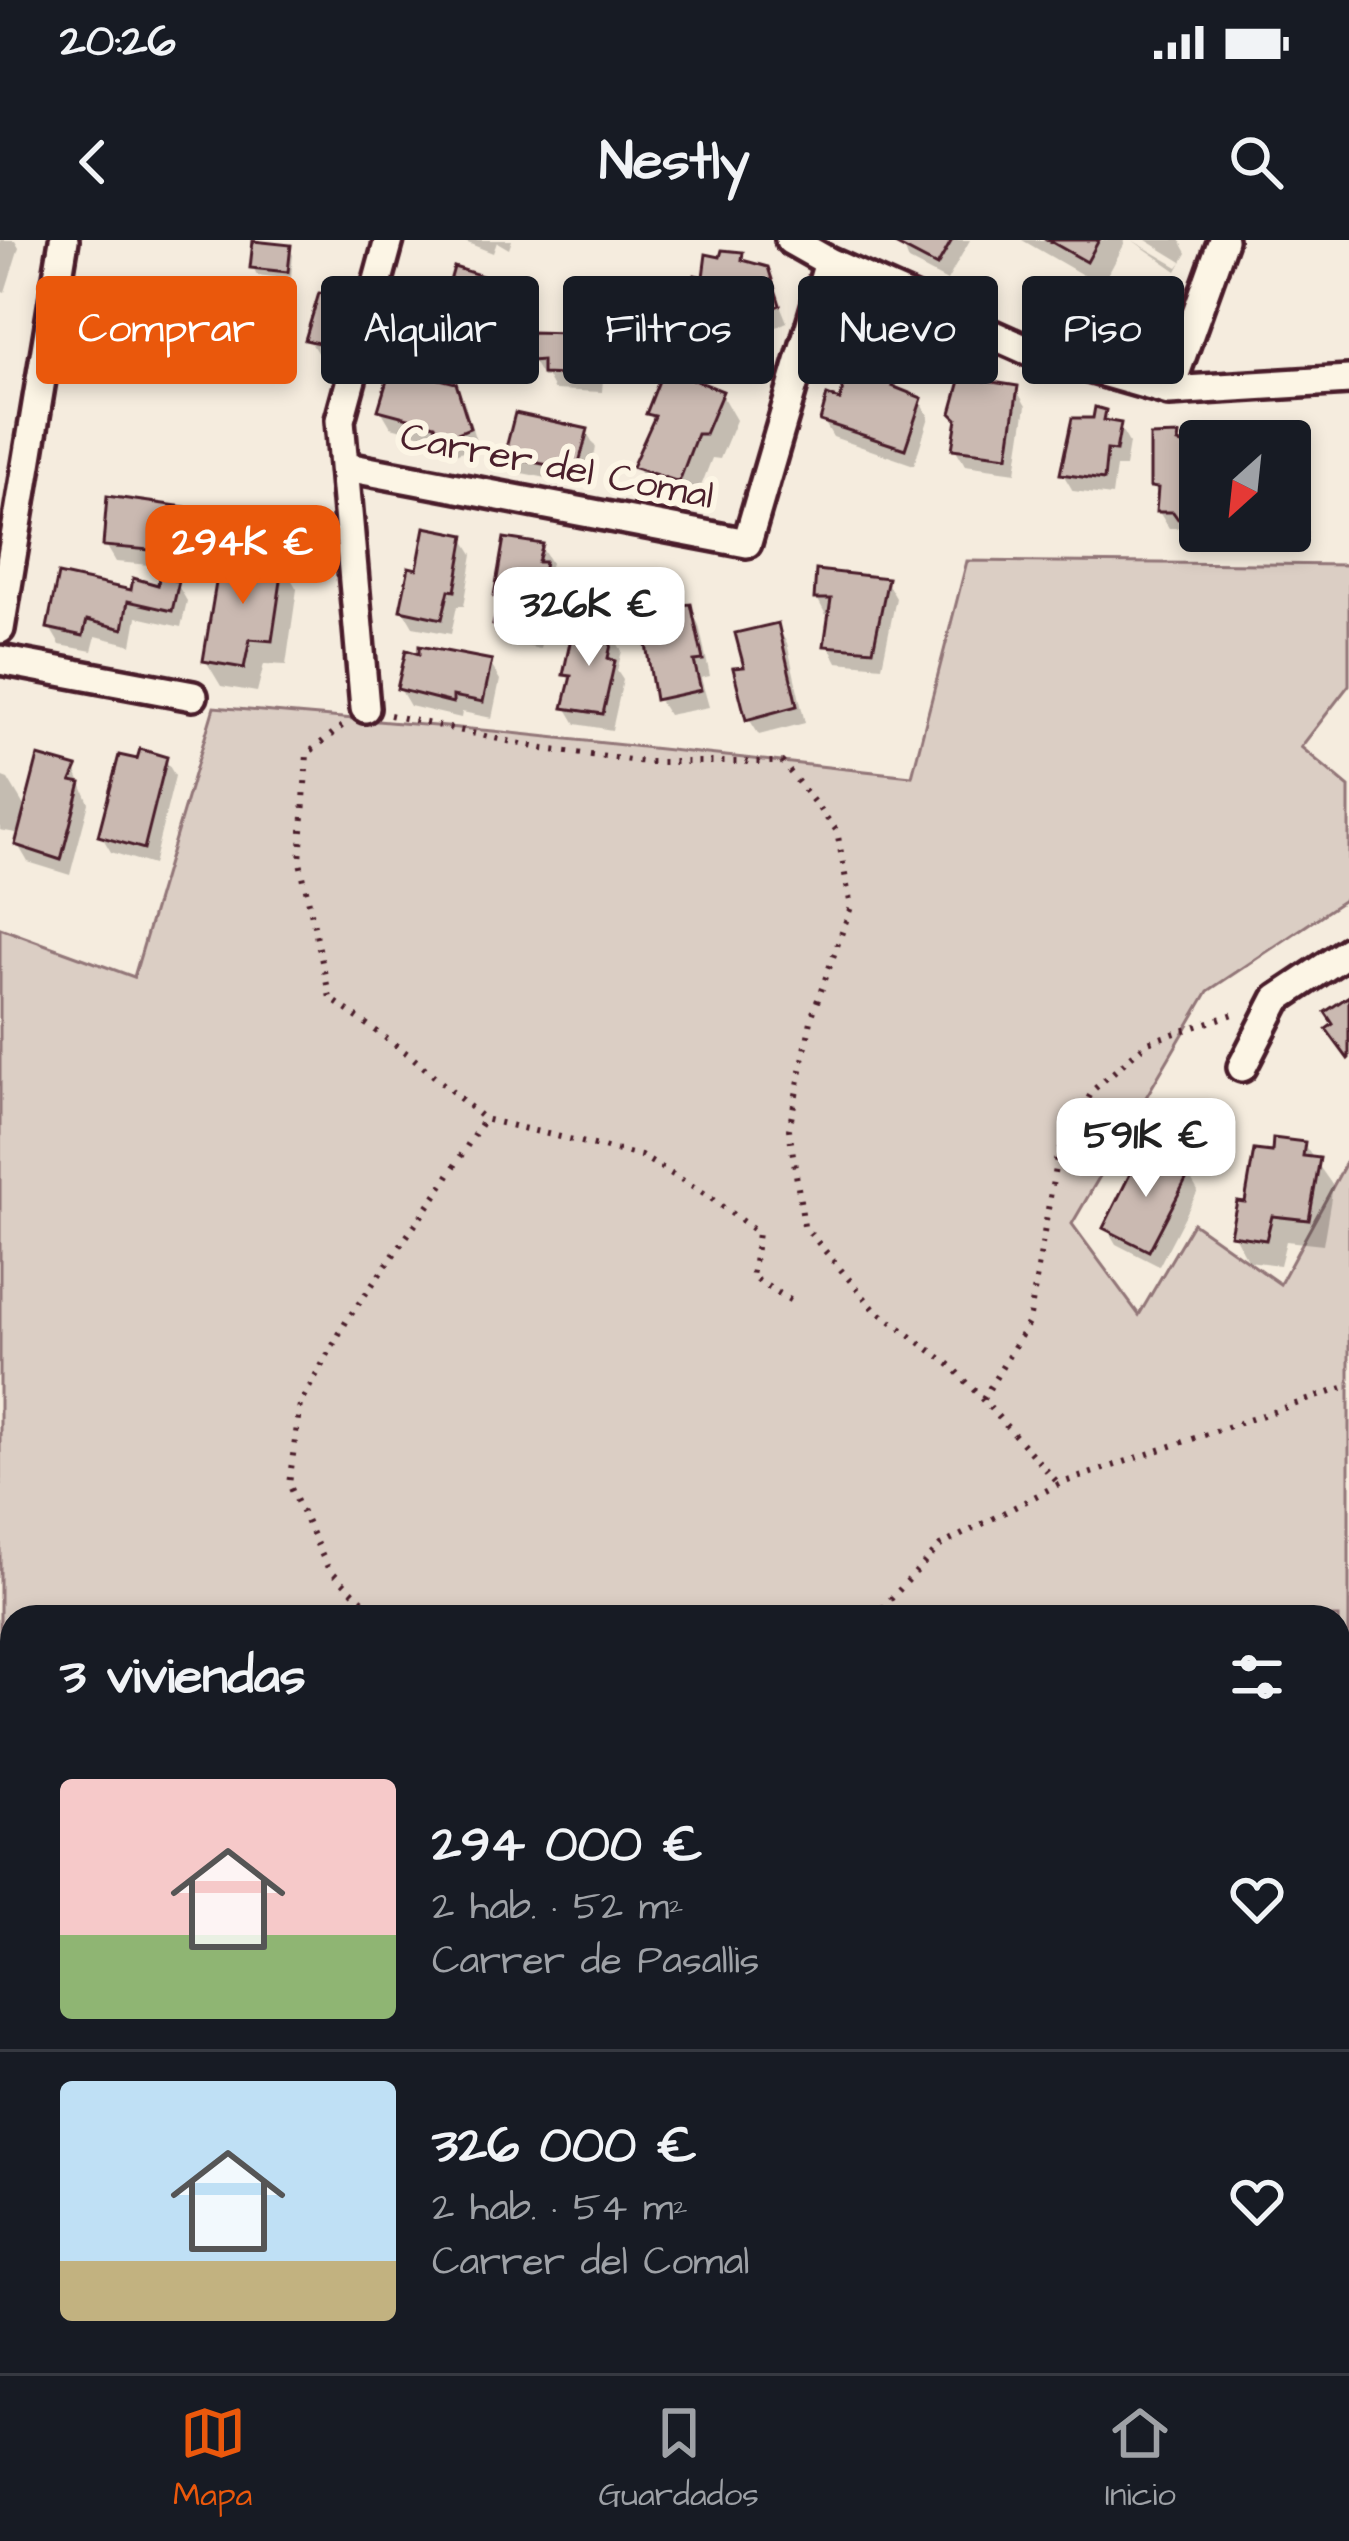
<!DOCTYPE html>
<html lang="es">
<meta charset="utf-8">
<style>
body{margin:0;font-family:"Architects Daughter",sans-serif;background:#242831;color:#f1f3f6;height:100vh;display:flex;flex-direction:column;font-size:45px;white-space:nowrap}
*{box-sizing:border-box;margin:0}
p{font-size:39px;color:#9ea1a6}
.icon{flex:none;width:66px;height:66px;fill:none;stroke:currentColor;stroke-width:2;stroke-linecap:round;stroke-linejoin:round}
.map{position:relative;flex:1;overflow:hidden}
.panel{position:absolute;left:0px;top:1365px;width:1350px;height:768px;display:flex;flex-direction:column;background:#171b24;border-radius:36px 36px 0 0;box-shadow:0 6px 18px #0003}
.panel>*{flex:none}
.top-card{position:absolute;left:36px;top:36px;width:1278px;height:108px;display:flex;gap:24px}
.needle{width:78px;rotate:207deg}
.tools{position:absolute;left:1179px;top:180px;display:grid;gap:24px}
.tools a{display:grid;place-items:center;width:132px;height:132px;border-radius:12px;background:#171b24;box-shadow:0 6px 18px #0003;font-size:60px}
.price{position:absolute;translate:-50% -102px;padding:0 27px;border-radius:24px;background:#fff;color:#222;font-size:39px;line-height:78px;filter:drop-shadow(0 3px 6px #0008)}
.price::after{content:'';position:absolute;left:50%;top:72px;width:36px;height:27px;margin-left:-18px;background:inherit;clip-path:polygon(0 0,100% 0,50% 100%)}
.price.on{background:#ea580c;color:#fff}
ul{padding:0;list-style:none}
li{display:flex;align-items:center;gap:36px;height:300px;padding:0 60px}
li+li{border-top:3px solid #363941}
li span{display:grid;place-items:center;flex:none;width:336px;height:240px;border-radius:12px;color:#555}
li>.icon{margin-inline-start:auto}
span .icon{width:144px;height:144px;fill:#fffc;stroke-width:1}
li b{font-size:51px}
h2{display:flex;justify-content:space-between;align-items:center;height:144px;padding:0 60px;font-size:51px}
.pill{padding:0 42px;border-radius:12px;background:#171b24;box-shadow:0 6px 18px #0003;font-size:42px;line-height:108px}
.pill.on{background:#ea580c;color:#fff}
.status{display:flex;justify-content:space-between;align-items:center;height:84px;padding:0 60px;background:#171b24;direction:ltr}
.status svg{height:33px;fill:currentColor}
header{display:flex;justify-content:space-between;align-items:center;height:156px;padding:0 60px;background:#171b24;font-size:54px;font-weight:700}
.tabs{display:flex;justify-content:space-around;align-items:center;height:168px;border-top:3px solid #363941;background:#171b24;font-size:33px;color:#9ea1a6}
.tabs a{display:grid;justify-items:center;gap:6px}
.tabs .on{color:#ea580c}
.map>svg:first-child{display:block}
.green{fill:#dbcec4;stroke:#927678;stroke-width:3}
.shadow{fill:#0003}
.building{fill:#cab9b1;stroke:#4a1f2b;stroke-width:3}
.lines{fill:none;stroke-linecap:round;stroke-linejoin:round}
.minor-casing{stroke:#4a1f2b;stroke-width:36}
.path{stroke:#4a1f2b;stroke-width:6;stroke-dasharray:3 9;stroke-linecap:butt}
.minor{stroke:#fcf5e5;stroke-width:27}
.labels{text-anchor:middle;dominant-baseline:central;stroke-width:12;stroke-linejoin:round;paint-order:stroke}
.street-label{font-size:39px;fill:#4a1f2b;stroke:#fcf5e5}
</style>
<div class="status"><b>20:26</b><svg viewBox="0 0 49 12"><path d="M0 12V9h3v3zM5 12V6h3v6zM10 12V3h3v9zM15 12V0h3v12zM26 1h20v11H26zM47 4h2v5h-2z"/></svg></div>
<header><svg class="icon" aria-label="back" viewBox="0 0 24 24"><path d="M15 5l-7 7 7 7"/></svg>Nestly<svg class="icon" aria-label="search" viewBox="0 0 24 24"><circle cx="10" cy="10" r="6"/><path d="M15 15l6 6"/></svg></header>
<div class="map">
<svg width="1349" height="2133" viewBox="0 0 1349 2133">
<rect width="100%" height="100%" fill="#f5ecde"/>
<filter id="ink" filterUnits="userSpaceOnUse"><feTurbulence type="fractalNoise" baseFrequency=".00833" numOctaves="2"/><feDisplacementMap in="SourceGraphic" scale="24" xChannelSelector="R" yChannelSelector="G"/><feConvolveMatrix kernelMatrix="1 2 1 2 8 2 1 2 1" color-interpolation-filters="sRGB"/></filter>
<g filter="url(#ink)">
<path class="green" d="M967,321L1349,325V445L1301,507L1349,547V657L1208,751L1072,984L1139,1075L1193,983L1280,1044L1349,917V2133H0V1753L12,1760V2121H1338V1377H12V1576L0,1585V688L134,737L214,467L493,491L912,536Z"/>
<path class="shadow" d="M0,0H15L19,7L5,52L0,50Z
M460,0H512L509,9L497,2L493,13Z
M901,0H970L947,41L909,21Z
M1022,0H1123L1125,3L1102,46Z
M1132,0L1178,27L1182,22L1146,0H1180L1187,13L1177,31Z
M289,8L293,15L291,39L257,35L253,27Z
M741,15L746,25L766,30L787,82L765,92L763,101L702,91L692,74L706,41L722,20Z
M496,44L506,61L495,111L487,110L482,126L445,119L436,102Z
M654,48L664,65L662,98L628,97L626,113H605L602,152L554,150L547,137H542L532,120L570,96L609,83Z
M348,59L358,75L345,123L319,116L309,99Z
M198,62L208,79L190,145L173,140L156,111L158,103Z
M892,137L901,153L920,160L929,177L914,225L833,197L823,180L842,164Z
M454,146L465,164L477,205L453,215L445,201L391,187L381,170Z
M1016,149L1026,166L1016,232L965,225L955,208L960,182Z
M721,154L736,180L720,219L712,218L693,267L651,252L636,226L655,183L649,174Z
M1104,172L1111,184L1119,186L1129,203L1125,227H1116L1112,256L1073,251L1063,234Z
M586,191L596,208L586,246L517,232L508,215Z
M1177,198L1182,207L1200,211V291L1204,293L1191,295L1186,288H1169L1159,272L1160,258L1153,246Z
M1290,229H1299L1309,245L1308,302L1251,303L1244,291H1290Z
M184,269L193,286L191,300L197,301L207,318L205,330L116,322L106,305Z
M463,298L473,314L464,366H457L451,394L413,387L403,370L420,333Z
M541,307L551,323L548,333L553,342L540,409L506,402L496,385L501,363L497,355Z
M282,323L297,349L286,425L264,424L257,452L221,446L206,421Z
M886,341L896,358L882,426L837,422L828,405L832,375H826L817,358Z
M177,344L187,361L181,387L137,377L132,405L96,396L92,411L60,405L50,388L133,354Z
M689,367L699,385L710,436L701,438L709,467L668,475L658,459V405Z
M777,387L787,403L805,483L759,495L749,479Z
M612,394L622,411L617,431L623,440L612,490L576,484L566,467L572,445L566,434Z
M490,423L500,440L492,478L462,472L461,478L410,466L400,449Z
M165,519L175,536L153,625L111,612L101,595Z
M75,529L89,563L70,635L28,622L18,605L21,594L0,590V536L8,539L27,571Z
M1304,905L1333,946L1323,1005L1286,1001L1280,1025L1248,1021L1234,995L1248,965L1274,915Z
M1188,934L1198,951L1159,1026L1116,1004L1106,987Z"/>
<path class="building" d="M897,0H952L937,26L895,4Z
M1048,0H1099L1087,22Z
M253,1L291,5L288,32L250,28Z
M722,10L743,12L742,20L768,27L780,65L756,75L754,86L689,74L695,35L703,37L706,14L720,17Z
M454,27L498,41L487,95L478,94L473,111L433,102Z
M608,40L656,45L654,82L620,81L618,97H597L594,136L542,134V120L529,121L531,92L568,93L569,78L606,80Z
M162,48L200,59L182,129L160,123L163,115L152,111L155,102L147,90L149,80H155Z
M319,53L350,56L336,107L305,100Z
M849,123L894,134L892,146L922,158L905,209L820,181L827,155L840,160Z
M391,127L456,143L470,188L441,200L435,185L378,170Z
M664,128L723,151L705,194H697L679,242L632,227L655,176L646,174Z
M961,137L1018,146L1008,216L952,209L957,179L951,173Z
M1095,167L1106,170L1104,180L1121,183L1116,211L1107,210L1104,240L1060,234L1072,178H1093Z
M515,173L588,189L577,231L504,216Z
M1179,195L1178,203L1200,209V261L1196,277L1178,279L1173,272H1156L1158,248L1150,247V196Z
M1290,226H1301L1300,286H1290Z
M107,256L185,267L181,296L199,299L196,314L103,306Z
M425,287L465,295L455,351L449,350L442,379L400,370L409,327L417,329Z
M504,298L543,304L538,322H545L532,394L493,385L500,357L494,356Z
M228,308L284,321L272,401L250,399L244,428L203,421L218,331L225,329Z
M816,330L888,338L873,410L824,406L831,359H814Z
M58,334L131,350L133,338L158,345L159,336L179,341L172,371L128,361L123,389L87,380L83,396L47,388Z
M691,364L703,420L694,421L701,450L655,460L646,404L655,403L648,368Z
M778,383L797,466L746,480L733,428L744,427L735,393Z
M574,384L614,391L608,418L615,421L603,474L563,468L571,436L563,435Z
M419,406L492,420L483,462L453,456V463L397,449L406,410L419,414Z
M140,509L167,517L144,609L98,596L119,515L137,519Z
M38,516L77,527L71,541L81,543L61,620L15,605Z
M1349,756V818L1348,819L1326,789L1333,784L1325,772Z
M1273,898L1305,902L1303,916L1320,918L1309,980L1272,976L1266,1000L1230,995L1237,961L1245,962L1254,910L1272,912Z
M1143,908L1190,932L1149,1011L1103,988Z"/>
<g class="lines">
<defs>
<path id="minor" d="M790,0L829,22L1029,111L1169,151L1349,140
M1169,151L1223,0
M347,227L747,303L829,22
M0,389L64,0
M0,420L193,456
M365,468L340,180L389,0
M1242,827L1277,759L1349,711
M0,1596L12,1603
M476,2121L478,2124"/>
</defs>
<use href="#minor" class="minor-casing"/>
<path class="path" d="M390,475L544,509L646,522H782L837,591L851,667L812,776L789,889L804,986L874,1069L953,1127L1059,1244
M342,486L307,514L300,622L330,758L412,817L484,879L641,916L701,951L758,993L752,1037L795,1063
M983,1159L1029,1082L1057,916L1093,850L1148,802L1234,774
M380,1377L328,1328L289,1244L300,1164L347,1080L437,954L484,879
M874,1377L940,1306L1059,1244L1349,1146
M0,1845L12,1852
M0,2104L12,2099
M96,2121H102
M331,2121L342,2133"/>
<use href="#minor" class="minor"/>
</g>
</g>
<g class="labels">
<g class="street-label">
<text transform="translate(557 227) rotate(11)">Carrer del Comal</text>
</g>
</g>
</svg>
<div class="tools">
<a><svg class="needle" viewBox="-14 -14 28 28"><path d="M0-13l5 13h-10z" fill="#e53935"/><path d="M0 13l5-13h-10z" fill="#9ea1a6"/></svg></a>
</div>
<b class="price on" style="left:243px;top:367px">294K €</b>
<b class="price" style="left:589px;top:429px">326K €</b>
<b class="price" style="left:1146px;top:960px">591K €</b>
<div class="top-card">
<a class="pill on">Comprar</a>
<a class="pill">Alquilar</a>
<a class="pill">Filtros</a>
<a class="pill">Nuevo</a>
<a class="pill">Piso</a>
</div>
<section class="panel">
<h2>3 viviendas<svg class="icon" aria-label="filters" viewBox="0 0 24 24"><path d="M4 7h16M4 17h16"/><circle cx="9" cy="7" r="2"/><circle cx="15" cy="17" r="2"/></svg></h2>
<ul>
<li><span style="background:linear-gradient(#f6c9c9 65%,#8fb573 0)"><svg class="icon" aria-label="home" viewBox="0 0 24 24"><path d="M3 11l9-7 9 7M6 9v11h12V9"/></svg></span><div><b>294 000 €</b><p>2 hab. · 52 m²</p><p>Carrer de Pasallis</p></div><svg class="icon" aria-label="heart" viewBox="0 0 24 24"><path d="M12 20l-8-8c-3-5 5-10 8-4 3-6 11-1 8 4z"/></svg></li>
<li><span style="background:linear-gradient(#bfe0f5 75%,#c2b280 0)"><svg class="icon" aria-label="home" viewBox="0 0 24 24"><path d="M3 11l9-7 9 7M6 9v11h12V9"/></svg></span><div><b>326 000 €</b><p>2 hab. · 54 m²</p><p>Carrer del Comal</p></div><svg class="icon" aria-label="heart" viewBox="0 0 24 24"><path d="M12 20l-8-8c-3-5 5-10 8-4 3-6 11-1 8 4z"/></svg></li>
</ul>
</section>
</div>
<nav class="tabs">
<a class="on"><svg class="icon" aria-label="map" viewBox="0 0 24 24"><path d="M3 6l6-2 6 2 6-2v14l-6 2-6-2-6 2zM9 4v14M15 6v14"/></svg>Mapa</a>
<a><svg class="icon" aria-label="saved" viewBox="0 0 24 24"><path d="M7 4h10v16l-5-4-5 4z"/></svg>Guardados</a>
<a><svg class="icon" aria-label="home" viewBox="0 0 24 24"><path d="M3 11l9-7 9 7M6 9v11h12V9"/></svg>Inicio</a>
</nav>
